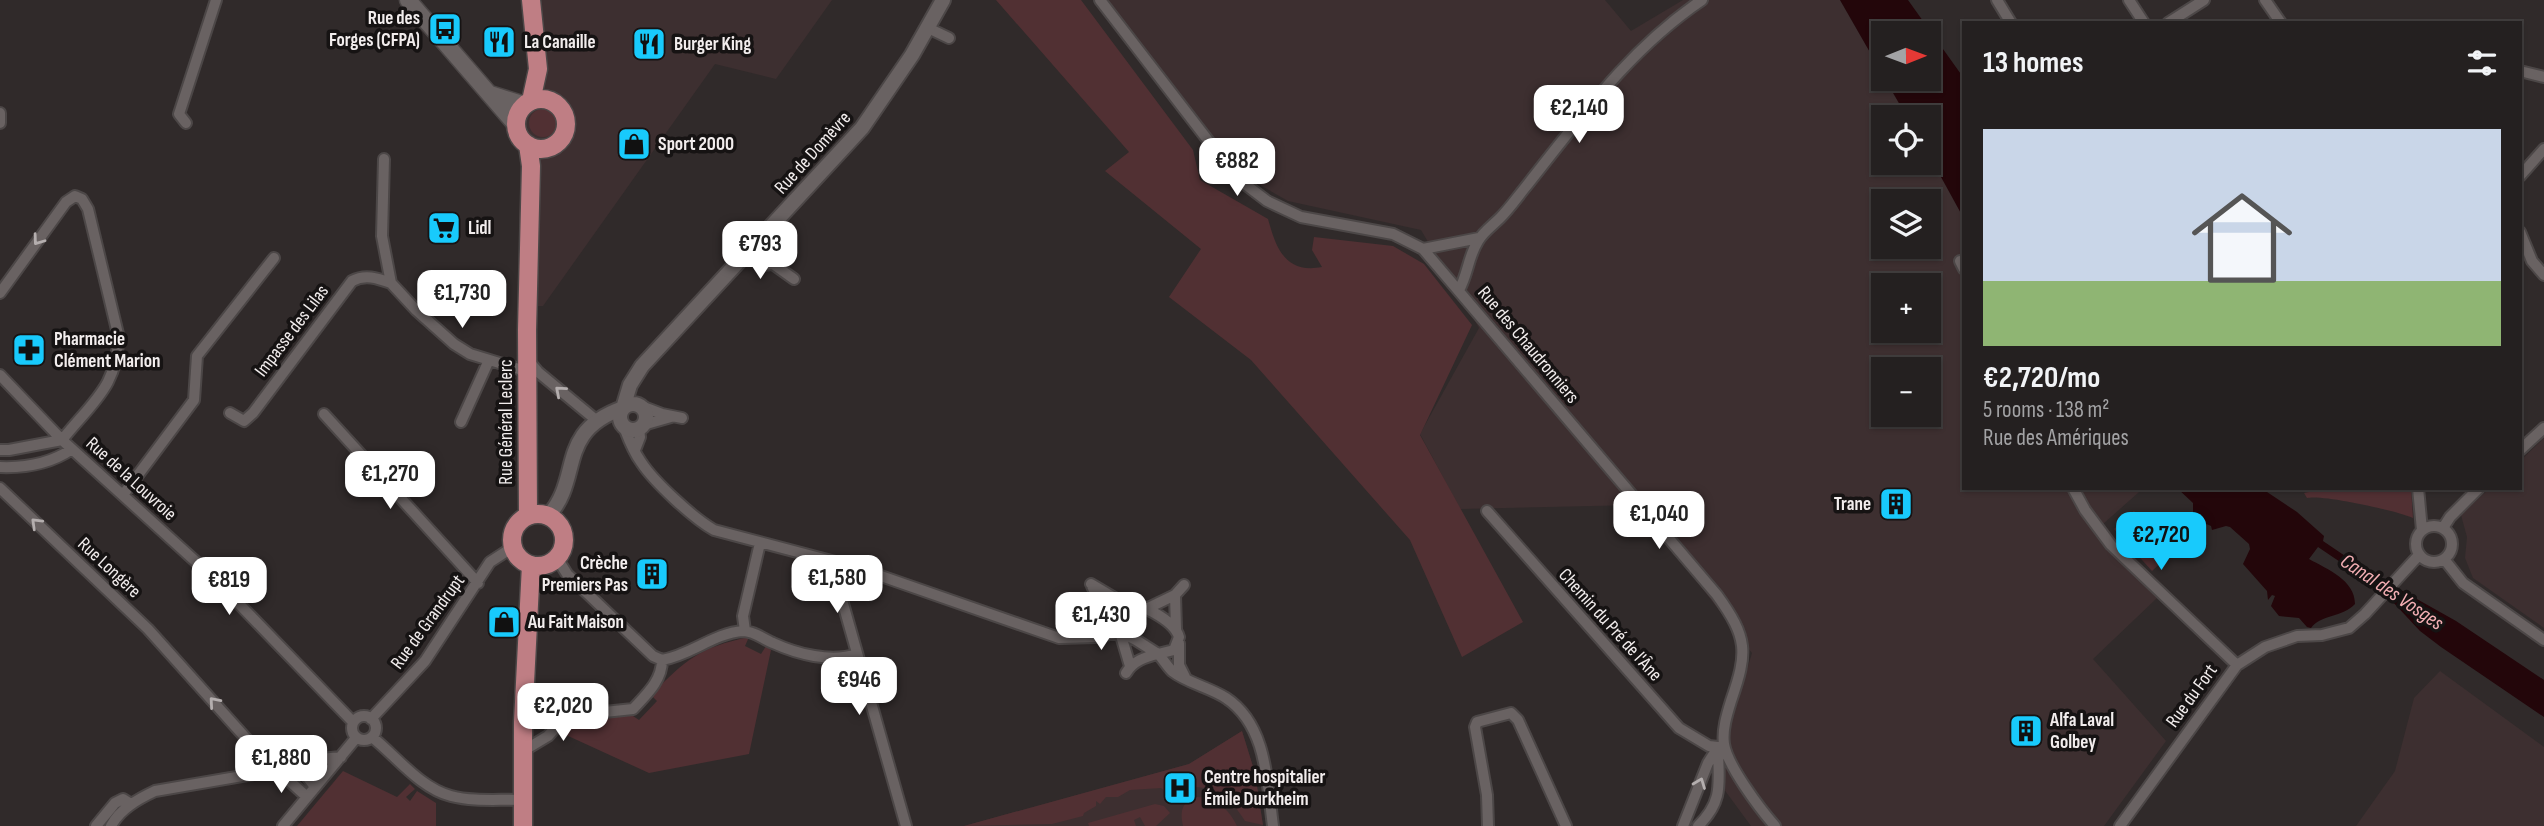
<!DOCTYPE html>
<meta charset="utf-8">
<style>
body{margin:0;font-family:"Sofia Sans Condensed",sans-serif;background:#302d2d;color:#f1f3f6;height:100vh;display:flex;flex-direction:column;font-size:26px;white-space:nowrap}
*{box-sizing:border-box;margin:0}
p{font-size:23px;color:#a3a3a5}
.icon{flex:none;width:38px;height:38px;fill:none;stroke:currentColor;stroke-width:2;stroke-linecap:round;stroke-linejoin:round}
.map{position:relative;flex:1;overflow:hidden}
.panel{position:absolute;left:1962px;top:21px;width:560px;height:469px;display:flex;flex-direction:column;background:#242020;border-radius:0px;box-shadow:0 2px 5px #0004,0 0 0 2px #413e3e}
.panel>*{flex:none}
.needle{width:46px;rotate:89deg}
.controls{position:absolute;left:1871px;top:21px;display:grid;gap:14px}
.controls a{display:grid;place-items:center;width:70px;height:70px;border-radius:0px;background:#242020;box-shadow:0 2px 5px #0004,0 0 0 2px #413e3e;font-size:35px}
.price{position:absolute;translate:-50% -60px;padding:0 16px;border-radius:14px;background:#fff;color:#222;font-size:23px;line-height:46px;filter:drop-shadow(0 2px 4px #0008)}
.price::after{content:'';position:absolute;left:50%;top:42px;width:21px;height:16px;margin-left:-10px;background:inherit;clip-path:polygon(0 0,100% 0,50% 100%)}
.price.selected{background:#18cafc;color:#111}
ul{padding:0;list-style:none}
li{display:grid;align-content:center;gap:14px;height:371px;padding:0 21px}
li span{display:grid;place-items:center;height:217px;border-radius:0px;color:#555}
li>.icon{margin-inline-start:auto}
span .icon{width:126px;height:126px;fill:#fffc;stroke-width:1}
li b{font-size:30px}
h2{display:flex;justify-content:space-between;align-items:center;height:84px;padding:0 21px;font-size:30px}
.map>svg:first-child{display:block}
.built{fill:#3d2f30;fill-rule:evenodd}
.green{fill:#513033}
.water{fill:#23060a}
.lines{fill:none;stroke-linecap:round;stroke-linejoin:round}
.minor-casing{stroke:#4c4747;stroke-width:14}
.tertiary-casing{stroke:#4c4747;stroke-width:18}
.secondary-casing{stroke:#4c4747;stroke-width:19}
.primary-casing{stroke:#4c4747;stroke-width:21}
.minor{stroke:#696262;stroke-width:10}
.tertiary{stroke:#696262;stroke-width:14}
.secondary{stroke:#696262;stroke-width:16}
.primary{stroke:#bf7e84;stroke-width:18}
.oneway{stroke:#b4aeae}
.labels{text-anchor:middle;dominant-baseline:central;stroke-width:7;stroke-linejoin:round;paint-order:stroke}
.poi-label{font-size:19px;font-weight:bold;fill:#f2eded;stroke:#161313;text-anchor:start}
.street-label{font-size:19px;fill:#f2eded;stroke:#161313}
.water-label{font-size:21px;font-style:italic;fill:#f4afb4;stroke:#161313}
</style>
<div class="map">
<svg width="2544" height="826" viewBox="0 0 2544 826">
<rect width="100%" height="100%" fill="#302a2a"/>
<path class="built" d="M522,0H832L776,79L715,64L543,306H519V215L529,74Z
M1108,0H1605L1631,31L1683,0H1840L1883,75V79H1885L1907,117H1883V163H1928L1929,155L1963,217L1964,488H2137L2139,492L2103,524L2157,598L2093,659L2166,741L2104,826H1751L1715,777L1752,653L1638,505L1460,509L1420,434L1479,328L1421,230L1288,201L1255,182L1223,153ZM1883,201H1928V247H1883ZM1883,285H1928V331H1883ZM1883,369H1928V415H1883Z
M2544,438V628L2473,578L2465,558L2467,537L2461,515L2490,488H2520V461Z
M2440,671L2544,747V826H2356L2395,771L2414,698Z
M1242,731L1255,773L1263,826H964L1189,764Z"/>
<path class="green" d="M996,0H1081L1193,150L1200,180L1268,219C1276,248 1285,274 1322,267L1312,250L1314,237L1393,246L1424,264L1472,325L1420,435L1523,622L1462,657L1410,540L1251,360L1169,297L1201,249L1105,171L1129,152Z
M529 123a14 14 0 1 1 28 0a14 14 0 1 1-28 0Z
M2328,488H2411L2413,518C2398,511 2322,494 2307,498L2304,493Z
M2134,511L2172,552L2152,571L2114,529Z
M749,637L745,646L761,654L766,646L771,650L749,754L649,773L566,735L565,727L596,726L595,716L627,712L639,720L657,701L651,695C687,659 698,648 749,637Z
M1242,731L1255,773L1263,825L1245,821C1225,788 1203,781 1166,792L1161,788L1130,790L1118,797H1106L1100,804L1096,801V806L1084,813L1083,816L1052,824L964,826L1189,764Z
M343,771L397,797L410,784L415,789L406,797L410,801L417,791L436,803V826H297Z
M1195,797C1215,796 1229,809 1237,826H1183C1180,812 1181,803 1195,797Z
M1155,804L1164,806L1170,813L1156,826H1145L1140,817L1134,820L1136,826H1089L1088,823Z"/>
<path class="water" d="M1840,0H1908L1963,77V217L1929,155L1928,117H1907L1885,79H1928V33H1883V75Z
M2177,488H2261L2297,512L2324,536L2323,541L2397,591L2399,589L2456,621L2544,680V717L2441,647L2420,631L2391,600L2392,597L2318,547L2309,559C2327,569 2355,580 2355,604C2343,617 2320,615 2311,628L2307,627L2299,618L2279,616L2271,606L2275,596L2272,595L2268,600L2267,591L2243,564L2250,549L2249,544L2230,527L2226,526L2212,530L2211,526L2193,518V503Z"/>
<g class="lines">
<defs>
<path id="minor" d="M1100,0L1237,178L1267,201L1301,217L1393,234L1423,249L1717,595C1748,638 1748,652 1731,701C1727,714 1722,730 1724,744C1727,765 1760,809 1775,826
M1997,0L2011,23
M2129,0L2144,23
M2265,0L2281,23
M2168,23L2204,0
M928,28L949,38
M2520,71L2544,77
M0,113V123
M186,123L179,114L216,0
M384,159L382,236L391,283L416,310L454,344L470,354L519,369L527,375
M2520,176L2544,149
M2520,232L2532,261L2544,275
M1423,249L1479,238
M748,253L762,265L773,264L794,279
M1960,261L1964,269
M1459,290C1468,274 1468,257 1478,241C1483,232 1493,225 1500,218C1509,209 1516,199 1524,189C1579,120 1628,50 1702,0
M0,293L66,202L75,196L82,199L88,209L118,334C119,386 92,402 62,440
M528,360L538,372L596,420
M0,375L62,440L215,579L353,722
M641,406L662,414L682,418
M230,413L244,421L253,413L352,281C365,274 377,278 391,283
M324,414L478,583
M461,422L489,360
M643,425L671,417
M624,427C629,440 633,451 641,462C654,482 693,518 714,530L858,568L1059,638L1096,637L1120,632L1130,666
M0,450H9L62,440
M635,450L640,437L639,429
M2520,450L2544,428
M0,467C26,468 50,464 72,449
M0,488L148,629L261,755L307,797
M2073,488L2085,510L2111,545L2237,665
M2418,488L2422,530
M123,495L194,400L197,356L274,258
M1487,511L1679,728L1709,746L1718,747C1718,781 1725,800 1698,826
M2416 544a18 18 0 1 1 36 0a18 18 0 1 1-36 0Z
M2443,528L2450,517L2479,488
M557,558L567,574L653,656L662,660
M2444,559L2463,583L2544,640
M826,560L842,600L847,585L858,568
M1091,584L1118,600
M1175,595L1176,629
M842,600L906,826
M1118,600C1137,602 1174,619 1179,637L1174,650L1158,654L1136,640L1110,627L1105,621L1104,612L1111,603Z
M1146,609L1175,595L1184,585
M745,631L743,616L760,543
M1080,637L1097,625L1104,612L1092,586
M1179,643V665L1185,677
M1126,673C1133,661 1145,657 1158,654C1163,659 1167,666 1172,671C1187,683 1209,687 1226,698C1267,725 1267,782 1273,826
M352 728a12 12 0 1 1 24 0a12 12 0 1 1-24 0Z
M371,719L425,661L490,562L513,547
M372,737C396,756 420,788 451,796C474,802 499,799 523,800
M523,751L548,736L560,723L595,713L633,709C646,695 662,681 662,660C691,655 714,633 743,631C754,631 763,639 773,643C797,654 831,663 857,654
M295,765L302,770L315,787
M96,826L115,803L123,799L131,804
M111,826C120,809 138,799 155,791L277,770L321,759L341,757
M283,826L356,738
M1488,826L1487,795L1475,727L1477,722L1511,713L1518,720L1566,826
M1683,826L1708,763L1717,749
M2120,826L2237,665L2265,647L2297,636L2322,635L2349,628L2365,614L2419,555"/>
<path id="tertiary" d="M620 417a13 13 0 1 1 26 0a13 13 0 1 1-26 0Z
M548,516C583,478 555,432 623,408L630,385L642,366L862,128L912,55L943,0"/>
<path id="secondary" d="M408,0L516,125
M490,94L525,105"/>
<path id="primary" d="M516 124a25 25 0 1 1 50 0a25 25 0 1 1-50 0Z
M531,101L538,69L531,0
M528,145L531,166L527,330L528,515
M512 540a26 26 0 1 1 52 0a26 26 0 1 1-52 0Z
M523,826V722L531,565"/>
</defs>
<use href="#minor" class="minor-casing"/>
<use href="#tertiary" class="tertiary-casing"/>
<use href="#secondary" class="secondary-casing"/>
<use href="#primary" class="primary-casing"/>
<use href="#minor" class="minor"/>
<use href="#tertiary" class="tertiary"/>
<use href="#secondary" class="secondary"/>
<use href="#primary" class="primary"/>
</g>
<defs><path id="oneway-chevron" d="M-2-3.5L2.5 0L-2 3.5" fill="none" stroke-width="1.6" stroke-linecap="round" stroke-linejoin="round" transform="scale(1.75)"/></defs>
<g class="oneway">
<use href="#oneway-chevron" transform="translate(38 240) rotate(126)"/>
<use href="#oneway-chevron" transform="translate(560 391) rotate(-139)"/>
<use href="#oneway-chevron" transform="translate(36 523) rotate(-136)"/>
<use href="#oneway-chevron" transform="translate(214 702) rotate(-131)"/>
<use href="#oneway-chevron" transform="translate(1700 783) rotate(-69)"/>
</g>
<defs>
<symbol id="bus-square" viewBox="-11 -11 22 22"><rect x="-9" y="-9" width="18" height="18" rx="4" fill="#18cafc" stroke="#161313"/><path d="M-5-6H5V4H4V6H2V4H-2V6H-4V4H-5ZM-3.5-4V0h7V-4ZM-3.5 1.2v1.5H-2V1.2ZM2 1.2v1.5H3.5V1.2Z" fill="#111"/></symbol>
<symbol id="restaurant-square" viewBox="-11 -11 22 22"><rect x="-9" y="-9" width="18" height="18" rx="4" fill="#18cafc" stroke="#161313"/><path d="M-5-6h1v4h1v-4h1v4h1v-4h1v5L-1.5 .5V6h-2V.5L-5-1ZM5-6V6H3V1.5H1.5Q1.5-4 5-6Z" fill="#111"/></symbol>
<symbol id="shop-square" viewBox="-11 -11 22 22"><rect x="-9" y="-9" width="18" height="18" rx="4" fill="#18cafc" stroke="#161313"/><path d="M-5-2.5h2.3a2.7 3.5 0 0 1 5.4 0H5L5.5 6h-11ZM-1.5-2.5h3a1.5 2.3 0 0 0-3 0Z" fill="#111"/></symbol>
<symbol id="supermarket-square" viewBox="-11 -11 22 22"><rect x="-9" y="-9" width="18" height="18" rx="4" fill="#18cafc" stroke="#161313"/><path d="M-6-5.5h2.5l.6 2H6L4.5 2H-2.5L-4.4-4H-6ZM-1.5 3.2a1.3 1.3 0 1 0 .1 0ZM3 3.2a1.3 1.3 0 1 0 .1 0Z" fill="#111"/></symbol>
<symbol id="pharmacy-square" viewBox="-11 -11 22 22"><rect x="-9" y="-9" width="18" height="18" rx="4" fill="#18cafc" stroke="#161313"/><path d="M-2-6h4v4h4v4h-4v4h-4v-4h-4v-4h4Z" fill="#111"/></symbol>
<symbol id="building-square" viewBox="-11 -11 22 22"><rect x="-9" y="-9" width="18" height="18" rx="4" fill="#18cafc" stroke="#161313"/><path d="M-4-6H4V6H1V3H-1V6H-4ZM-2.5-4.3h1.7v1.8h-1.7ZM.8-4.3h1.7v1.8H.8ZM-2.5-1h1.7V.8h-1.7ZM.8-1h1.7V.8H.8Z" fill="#111"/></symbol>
<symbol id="hospital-square" viewBox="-11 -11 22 22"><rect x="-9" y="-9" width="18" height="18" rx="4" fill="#18cafc" stroke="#161313"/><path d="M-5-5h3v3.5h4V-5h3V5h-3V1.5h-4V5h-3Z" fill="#111"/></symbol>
</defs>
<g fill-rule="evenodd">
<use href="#bus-square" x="426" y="10" width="38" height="38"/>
<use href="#restaurant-square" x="480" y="23" width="38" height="38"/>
<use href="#restaurant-square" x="630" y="25" width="38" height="38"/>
<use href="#shop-square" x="615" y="125" width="38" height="38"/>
<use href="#supermarket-square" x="425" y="209" width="38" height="38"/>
<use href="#pharmacy-square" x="10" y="331" width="38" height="38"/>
<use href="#building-square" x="1877" y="485" width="38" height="38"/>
<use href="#building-square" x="633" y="555" width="38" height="38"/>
<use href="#shop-square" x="485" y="603" width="38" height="38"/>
<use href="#building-square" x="2007" y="712" width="38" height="38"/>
<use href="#hospital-square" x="1161" y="769" width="38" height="38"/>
</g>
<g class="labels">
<g class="poi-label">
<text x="420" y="18" text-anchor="end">Rue des<tspan x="420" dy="22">Forges (CFPA)</tspan></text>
<text x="524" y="42">La Canaille</text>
<text x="674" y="44">Burger King</text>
<text x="658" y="144">Sport 2000</text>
<text x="468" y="228">Lidl</text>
<text x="54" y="339">Pharmacie<tspan x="54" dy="22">Clément Marion</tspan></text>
<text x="1871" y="504" text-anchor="end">Trane</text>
<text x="628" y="563" text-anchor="end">Crèche<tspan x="628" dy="22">Premiers Pas</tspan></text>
<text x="528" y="622">Au Fait Maison</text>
<text x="2050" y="720">Alfa Laval<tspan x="2050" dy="22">Golbey</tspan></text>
<text x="1204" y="777">Centre hospitalier<tspan x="1204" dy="22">Émile Durkheim</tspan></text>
</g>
<g class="street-label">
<text transform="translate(813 153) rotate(-48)">Rue de Domèvre</text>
<text transform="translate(292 331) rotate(-53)">Impasse des Lilas</text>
<text transform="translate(1528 345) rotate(50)">Rue des Chaudronniers</text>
<text transform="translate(506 422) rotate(-90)">Rue Général Leclerc</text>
<text transform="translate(131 479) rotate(42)">Rue de la Louvroie</text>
<text transform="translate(109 568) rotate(43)">Rue Longère</text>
<text transform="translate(428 622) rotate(-54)">Rue de Grandrupt</text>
<text transform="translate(1610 625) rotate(48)">Chemin du Pré de l'Âne</text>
<text transform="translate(2192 696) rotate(-54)">Rue du Fort</text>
</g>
<g class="water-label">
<text transform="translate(2392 592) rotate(34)">Canal des Vosges</text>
</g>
</g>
</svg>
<div class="controls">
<a><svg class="needle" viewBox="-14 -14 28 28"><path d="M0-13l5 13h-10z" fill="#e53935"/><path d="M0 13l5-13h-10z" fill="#a3a3a5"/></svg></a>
<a><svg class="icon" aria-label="locate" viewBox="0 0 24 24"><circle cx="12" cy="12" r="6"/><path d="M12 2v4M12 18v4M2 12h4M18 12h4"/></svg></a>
<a><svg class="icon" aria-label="layers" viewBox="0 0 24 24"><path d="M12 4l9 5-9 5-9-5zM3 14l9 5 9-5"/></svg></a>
<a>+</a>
<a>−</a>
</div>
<b class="price" style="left:1579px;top:145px">€2,140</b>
<b class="price" style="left:1237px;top:198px">€882</b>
<b class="price" style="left:760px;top:281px">€793</b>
<b class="price" style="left:462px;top:330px">€1,730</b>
<b class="price" style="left:390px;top:511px">€1,270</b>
<b class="price" style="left:1659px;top:551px">€1,040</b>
<b class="price selected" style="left:2161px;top:572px">€2,720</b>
<b class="price" style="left:837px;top:615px">€1,580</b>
<b class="price" style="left:229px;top:617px">€819</b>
<b class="price" style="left:1101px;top:652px">€1,430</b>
<b class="price" style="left:859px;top:717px">€946</b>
<b class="price" style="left:563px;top:743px">€2,020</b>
<b class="price" style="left:281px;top:795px">€1,880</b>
<section class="panel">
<h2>13 homes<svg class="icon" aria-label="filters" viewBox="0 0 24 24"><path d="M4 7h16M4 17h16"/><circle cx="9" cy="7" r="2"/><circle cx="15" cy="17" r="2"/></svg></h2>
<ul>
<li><span style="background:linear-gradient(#c9d6e8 70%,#8fb573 0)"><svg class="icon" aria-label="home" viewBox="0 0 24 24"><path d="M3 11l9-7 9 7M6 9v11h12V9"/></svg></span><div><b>€2,720/mo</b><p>5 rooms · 138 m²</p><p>Rue des Amériques</p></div></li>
</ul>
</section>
</div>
